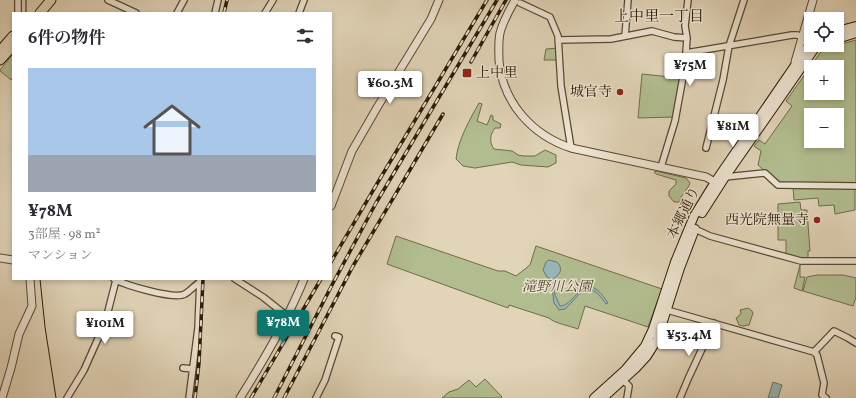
<!DOCTYPE html>
<html lang="ja">
<meta charset="utf-8">
<style>
body{margin:0;font-family:Vollkorn,"Noto Serif JP",serif;background:#f2f2f3;color:#2b2b33;height:100vh;display:flex;flex-direction:column;font-size:15px;white-space:nowrap}
*{box-sizing:border-box;margin:0}
p{font-size:13px;color:#7c7c81}
.icon{flex:none;width:22px;height:22px;fill:none;stroke:currentColor;stroke-width:2;stroke-linecap:round;stroke-linejoin:round}
.map{position:relative;flex:1;overflow:hidden}
.sheet{position:absolute;left:12px;top:12px;width:320px;height:268px;display:flex;flex-direction:column;background:#fff;border-radius:0px;box-shadow:0 2px 6px #0003}
.sheet>*{flex:none}
.buttons{position:absolute;left:804px;top:12px;display:grid;gap:8px}
.buttons a{display:grid;place-items:center;width:40px;height:40px;border-radius:0px;background:#fff;box-shadow:0 2px 6px #0003;font-size:20px}
.price{position:absolute;translate:-50% -34px;padding:0 9px;border-radius:4px;background:#fff;color:#222;font-size:13px;line-height:26px;filter:drop-shadow(0 1px 2px #0008)}
.price::after{content:'';position:absolute;left:50%;top:24px;width:12px;height:9px;margin-left:-6px;background:inherit;clip-path:polygon(0 0,100% 0,50% 100%)}
.price.active{background:#0f766e;color:#fff}
ul{padding:0;list-style:none}
li{display:grid;align-content:center;gap:8px;height:212px;padding:0 16px}
li span{display:grid;place-items:center;height:124px;border-radius:0px;color:#555}
li>.icon{margin-inline-start:auto}
span .icon{width:72px;height:72px;fill:#fffc;stroke-width:1}
li b{font-size:17px}
h2{display:flex;justify-content:space-between;align-items:center;height:48px;padding:0 16px;font-size:17px}
.map>svg:first-child{display:block}
.green{fill:#b2bd8f;stroke:#6e6c49;fill-rule:evenodd}
.water{fill:#98b6b9;stroke:#6c7870}
.lines{fill:none;stroke-linecap:round;stroke-linejoin:round}
.minor-casing{stroke:#584830;stroke-width:8}
.tertiary-casing{stroke:#584830;stroke-width:9}
.secondary-casing{stroke:#2a1a03;stroke-width:10}
.primary-casing{stroke:#2a1a03;stroke-width:11}
.minor{stroke:#ece3d1;stroke-width:5.5}
.tertiary{stroke:#ece3d1;stroke-width:7}
.secondary{stroke:#ece3d1;stroke-width:8}
.primary{stroke:#e1d4b8;stroke-width:9}
.tram{stroke:#2a1a03;stroke-width:1}
.rail-casing{stroke:#2a1a03;stroke-width:3.5}
.rail{stroke:#ece3d1;stroke-width:2;stroke-dasharray:6;stroke-linecap:butt}
.poi-dot{fill:#8f2418;stroke:#ece3d1;stroke-width:1.5}
.labels{text-anchor:middle;dominant-baseline:central;stroke-width:3;stroke-linejoin:round;paint-order:stroke}
.poi-label{font-size:14px;fill:#2a1a03;stroke:#ece3d1;text-anchor:end}
.street-label{font-size:14px;fill:#2a1a03;stroke:#ece3d1}
.park-label{font-size:14px;font-style:italic;fill:#534b2d;stroke:#ece3d1}
.neighbourhood-label{font-size:15px;fill:#2a1a03;stroke:#ece3d1}
</style>
<div class="map">
<svg width="856" height="398" viewBox="0 0 856 398">
<rect width="100%" height="100%" fill="#e1d4b8"/>
<filter id="stains"><feTurbulence type="fractalNoise" baseFrequency=".005" numOctaves="4"/><feColorMatrix values="0 0 0 0 .2 0 0 0 0 .09 0 0 0 0 .02 0 0 0 .5 -.17"/></filter>
<radialGradient id="worn" r=".72"><stop offset=".6" stop-color="#630" stop-opacity="0"/><stop offset="1" stop-color="#630" stop-opacity=".3"/></radialGradient>
<path class="green" d="M856,40V184H779L758,165L761,151L754,146L759,140L765,144L792,106L786,101L823,49ZM811,67H837V93H811ZM811,115H837V141H811Z
M558,48L559,60H544L546,49Z
M13,54V80L10,79L0,71V70Z
M642,74L680,78L675,117L638,118Z
M479,103L482,104L477,121L487,125L491,115L493,116V120L501,124L500,128H495C490,134 489,142 494,149L512,151L518,155L524,156H535L545,150L556,155V163L548,167L521,165L512,162L475,168L463,166L456,159C458,140 470,119 479,103Z
M656,171L686,178L690,183C688,190 680,195 680,202H674L669,196V191L676,184V180L656,174L654,172Z
M793,187H855V210L835,214L834,205L819,206L818,198L794,200Z
M800,202L801,210H807L810,251H808V260L786,254V240H778V204Z
M396,236L498,271H505L516,276L530,265L536,246L662,289L648,327L585,306L578,329C570,326 554,323 549,318L509,305L508,308L387,264Z
M800,265V277H805L802,291L794,288Z
M817,275H843L856,278V297L853,306L803,291L807,277Z
M748,308L752,311L753,313L749,325L743,326L739,325L736,318L738,317L741,313L740,310Z
M485,379L502,397L501,398H442L449,392L458,389L469,380L476,387Z"/>
<path class="water" d="M549,260L557,262C563,268 561,274 554,278L555,295L560,306C576,306 584,265 608,303L606,304C586,275 581,295 565,309L559,310L554,303L551,279L547,277L543,270L546,262Z
M773,382L782,385L778,398H768Z"/>
<g class="lines">
<defs>
<path id="minor" d="M108,0L136,13
M520,3L550,17L558,36L561,86L571,148
M18,13V0
M177,13L184,0
M215,13L218,0
M265,13L273,0
M299,13L304,0
M625,36L628,0
M558,40L611,39L652,31L674,37L687,38
M686,53L792,35H797L811,39
M706,148L723,80L729,46L744,0
M661,167L675,121L685,66L687,38L685,26L688,0
M725,177L765,173L778,185L856,186
M695,229L710,236L801,261H856
M114,279C125,285 174,300 185,294C190,291 195,285 200,282
M235,279L263,297L287,316
M667,310L814,352L817,355L824,383L822,395L826,398
M814,352L834,331L848,338L856,343
M183,368L193,369
M623,380L629,386L627,398
M67,398L84,370L105,323L116,280
M189,398L198,328L200,279
M316,398L325,380L339,337L335,336
M680,398L688,379L714,323"/>
<path id="tertiary" d="M515,0C509,11 503,21 500,33C498,43 499,52 499,61C503,103 532,135 571,148L706,177L720,185
M795,62L813,0
M331,206L352,151L378,106L431,19L439,0
M0,258L13,260
M2,398L11,368L19,334L32,306L30,279
M240,398C264,360 287,321 304,279"/>
<path id="secondary" d="M837,31L856,26
M837,39L856,33
M702,213L725,177L817,45
M594,398L625,370L645,346L653,329L675,262L694,216L715,182L811,42
M603,398L636,368L647,356L657,340L680,268L695,229"/>
<path id="primary" d="M40,13L51,0
M0,51L13,36
M0,60L11,48"/>
</defs>
<use href="#minor" class="minor-casing"/>
<use href="#tertiary" class="tertiary-casing"/>
<use href="#secondary" class="secondary-casing"/>
<use href="#primary" class="primary-casing"/>
<use href="#minor" class="minor"/>
<use href="#tertiary" class="tertiary"/>
<use href="#secondary" class="secondary"/>
<use href="#primary" class="primary"/>
<path class="tram" d="M26,0V13
M40,279L45,327L56,398"/>
<defs>
<path id="rail" d="M224,13L227,0
M471,62L506,0
M331,262L381,177L487,0
M195,398L199,363L203,279
M251,398L321,279
M274,398L332,285L376,203L497,0
M284,398L353,266L443,114"/>
</defs>
<use href="#rail" class="rail-casing"/>
<use href="#rail" class="rail"/>
</g>
<g class="poi-dot">
<rect x="462" y="68" width="10" height="10" rx="2"/>
<circle cx="620" cy="92" r="4"/>
<circle cx="817" cy="220" r="4"/>
</g>
<g class="labels">
<g class="poi-label">
<text x="476" y="73" text-anchor="start">上中里</text>
<text x="612" y="92">城官寺</text>
<text x="809" y="220">西光院無量寺</text>
</g>
<g class="street-label">
<text transform="translate(684 213) rotate(-64)">本郷通り</text>
</g>
<g class="park-label">
<text x="557" y="287">滝野川公園</text>
</g>
<g class="neighbourhood-label">
<text x="659" y="17">上中里一丁目</text>
</g>
</g>
<rect width="100%" height="100%" filter="url(#stains)"/>
<rect width="100%" height="100%" fill="url(#worn)"/>
</svg>
<div class="buttons">
<a><svg class="icon" aria-label="locate" viewBox="0 0 24 24"><circle cx="12" cy="12" r="6"/><path d="M12 2v4M12 18v4M2 12h4M18 12h4"/></svg></a>
<a>+</a>
<a>−</a>
</div>
<b class="price" style="left:690px;top:87px">¥75M</b>
<b class="price" style="left:390px;top:105px">¥60.3M</b>
<b class="price" style="left:733px;top:148px">¥81M</b>
<b class="price active" style="left:283px;top:344px">¥78M</b>
<b class="price" style="left:105px;top:345px">¥101M</b>
<b class="price" style="left:689px;top:357px">¥53.4M</b>
<section class="sheet">
<h2>6件の物件<svg class="icon" aria-label="filters" viewBox="0 0 24 24"><path d="M4 7h16M4 17h16"/><circle cx="9" cy="7" r="2"/><circle cx="15" cy="17" r="2"/></svg></h2>
<ul>
<li><span style="background:linear-gradient(#a9c7e8 70%,#9aa5b1 0)"><svg class="icon" aria-label="home" viewBox="0 0 24 24"><path d="M3 11l9-7 9 7M6 9v11h12V9"/></svg></span><div><b>¥78M</b><p>3部屋 · 98 m²</p><p>マンション</p></div></li>
</ul>
</section>
</div>
